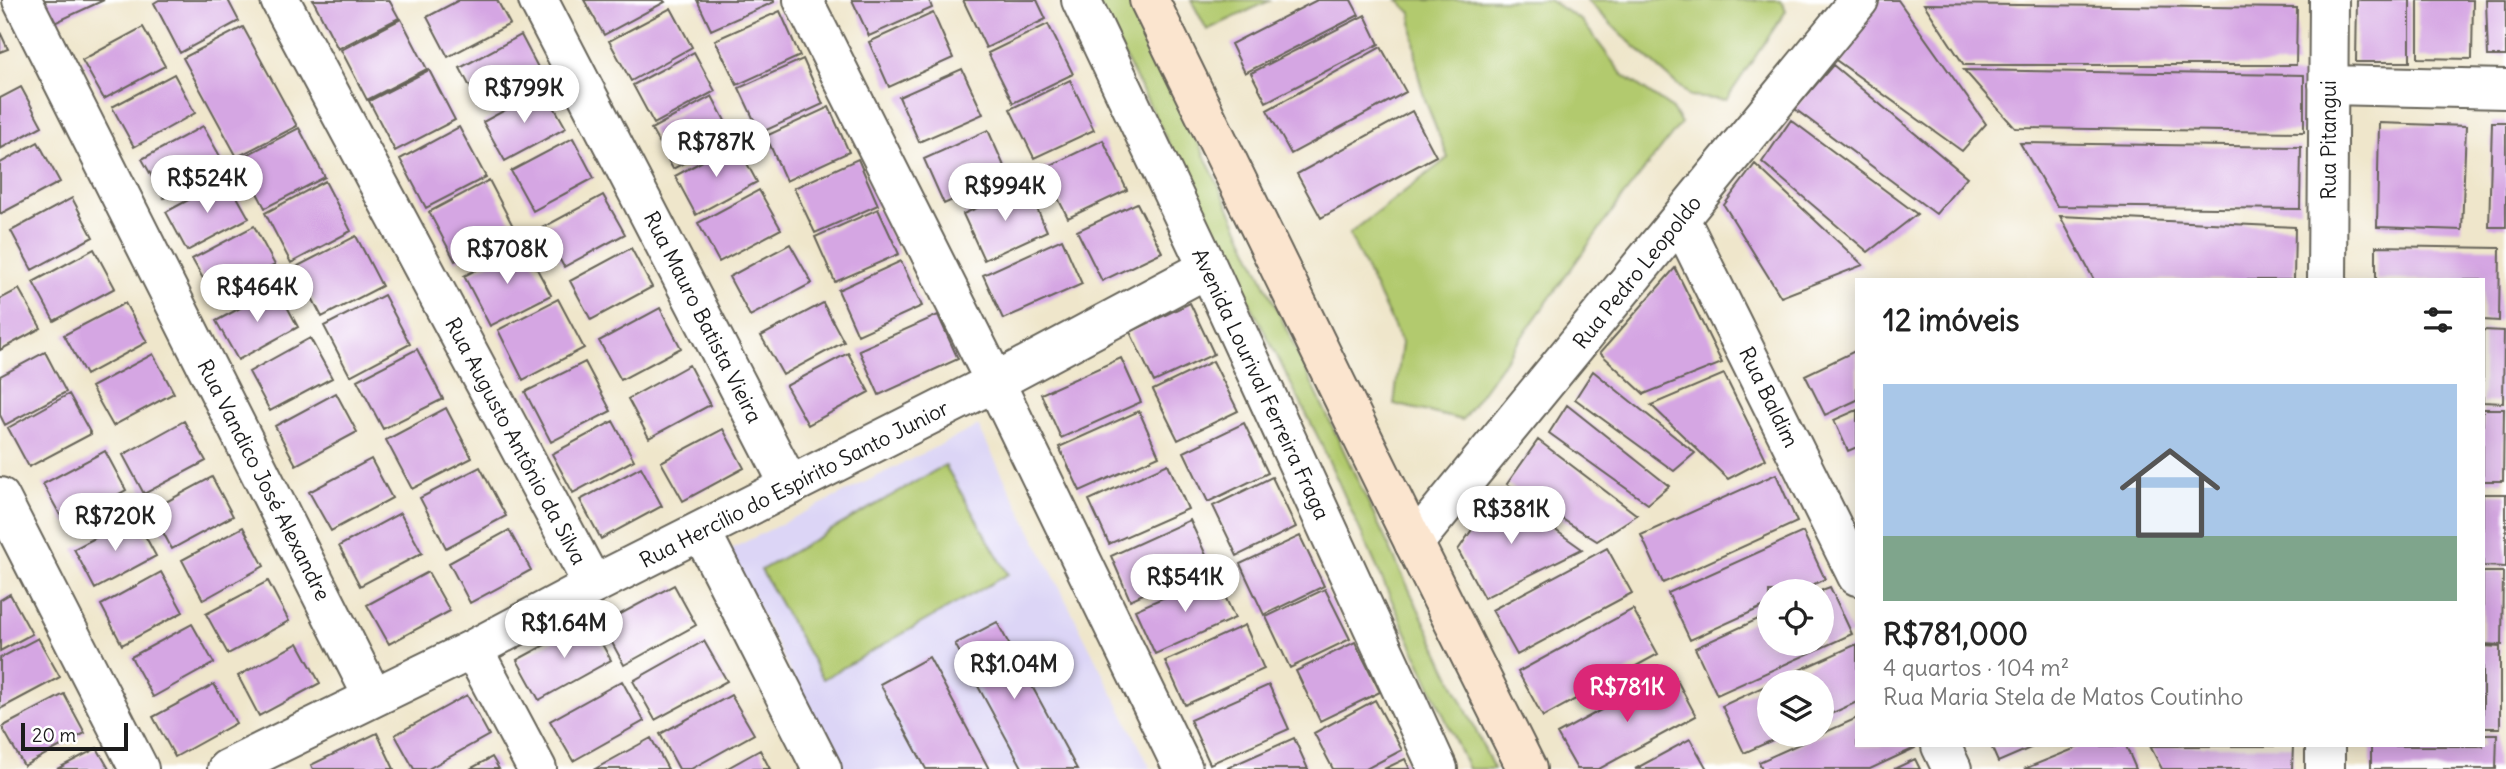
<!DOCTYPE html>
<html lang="pt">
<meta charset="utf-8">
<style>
body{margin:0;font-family:Delius,sans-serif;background:#f2f2f2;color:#222;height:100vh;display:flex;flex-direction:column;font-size:26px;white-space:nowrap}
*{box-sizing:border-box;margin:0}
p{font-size:23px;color:#767676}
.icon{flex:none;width:38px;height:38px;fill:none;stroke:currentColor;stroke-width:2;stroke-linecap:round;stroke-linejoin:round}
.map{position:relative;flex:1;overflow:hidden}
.details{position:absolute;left:1855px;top:278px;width:630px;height:469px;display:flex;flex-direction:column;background:#fff;border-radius:0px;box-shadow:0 4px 18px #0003}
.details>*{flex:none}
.fabs{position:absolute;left:1757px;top:579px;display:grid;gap:14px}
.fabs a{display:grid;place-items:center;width:77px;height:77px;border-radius:50%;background:#fff;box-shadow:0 4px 18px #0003;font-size:35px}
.scale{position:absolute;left:21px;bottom:18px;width:107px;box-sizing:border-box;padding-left:7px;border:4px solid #1c1c1c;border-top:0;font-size:19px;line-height:24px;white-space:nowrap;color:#1c1c1c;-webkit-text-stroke:5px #fff;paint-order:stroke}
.price{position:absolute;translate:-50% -60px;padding:0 16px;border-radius:24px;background:#fff;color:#222;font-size:23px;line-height:46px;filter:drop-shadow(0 2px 4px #0008)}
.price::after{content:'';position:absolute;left:50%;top:42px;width:21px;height:16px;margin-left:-10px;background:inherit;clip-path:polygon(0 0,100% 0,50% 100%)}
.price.current{background:#db2777;color:#fff}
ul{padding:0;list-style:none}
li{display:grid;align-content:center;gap:14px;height:371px;padding:0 28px}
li+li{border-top:2px solid #e0e0e0}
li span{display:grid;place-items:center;height:217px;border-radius:0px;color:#555}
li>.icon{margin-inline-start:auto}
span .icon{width:126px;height:126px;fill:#fffc;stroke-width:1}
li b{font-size:30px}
h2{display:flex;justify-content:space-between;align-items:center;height:84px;padding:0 28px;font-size:30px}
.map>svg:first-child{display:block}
.built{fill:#dcd5f6}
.green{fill:#b2ca6e;stroke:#677345;stroke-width:2}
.building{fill:#d5a6e3}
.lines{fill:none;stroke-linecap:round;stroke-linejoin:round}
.street-casing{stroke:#666359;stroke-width:42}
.secondary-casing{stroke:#666359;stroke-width:42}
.street{stroke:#fff;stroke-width:38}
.secondary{stroke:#fbe5cf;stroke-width:38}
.labels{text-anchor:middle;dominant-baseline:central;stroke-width:7;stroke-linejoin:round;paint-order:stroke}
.street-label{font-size:21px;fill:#1c1c1c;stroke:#fff}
</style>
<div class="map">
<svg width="2506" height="769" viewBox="0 0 2506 769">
<rect width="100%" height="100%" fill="#fff"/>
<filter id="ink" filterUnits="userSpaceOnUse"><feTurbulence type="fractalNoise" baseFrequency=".0143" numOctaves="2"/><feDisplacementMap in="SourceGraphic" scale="14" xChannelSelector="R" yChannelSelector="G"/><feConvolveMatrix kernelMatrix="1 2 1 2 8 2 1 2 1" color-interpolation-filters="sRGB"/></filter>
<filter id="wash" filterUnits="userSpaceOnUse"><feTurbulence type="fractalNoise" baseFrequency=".00686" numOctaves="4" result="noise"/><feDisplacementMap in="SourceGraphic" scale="28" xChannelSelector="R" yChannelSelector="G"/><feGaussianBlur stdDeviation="1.57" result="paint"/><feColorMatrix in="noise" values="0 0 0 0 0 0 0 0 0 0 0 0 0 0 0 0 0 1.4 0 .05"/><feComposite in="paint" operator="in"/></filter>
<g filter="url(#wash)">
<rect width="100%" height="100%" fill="#efe6cb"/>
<path class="built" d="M978,426L1151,769H839L729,550Z"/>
<path class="green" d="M1096,0H1131L1494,769H1468L1318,437Z
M1191,0H1271L1207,30Z
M1398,0H1549L1582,21L1622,74L1671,108L1681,123L1622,198L1462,420L1394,404L1402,343L1349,234L1448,158L1425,100L1418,74L1411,13Z
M1587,0H1781L1786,11L1726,100L1691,97L1623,36Z
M945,465L1008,574L823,679L761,570Z"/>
<g id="blocks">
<path class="building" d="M36,0H104L48,26Z
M159,0H228L239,21L180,53L154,3Z
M313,0H389L399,18L338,49Z
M459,0H497L510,24L448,57L427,17Z
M584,0H663L665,2L604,35Z
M697,0H774V2L711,30Z
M852,0H929L932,8L869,36Z
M963,0H1037L1046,19L986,48Z
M1317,0H1351L1359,15L1245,73L1231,44Z
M1880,0H1898L1986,124L1962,151L1829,55Z
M2357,0H2410V62H2356Z
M2418,0H2473L2472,59L2418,58Z
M2486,0H2506V56H2488Z
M1924,4L2297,8L2296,65H1964Z
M671,8L692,47L631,81L609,41Z
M780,11L800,56L737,85L715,40Z
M933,13L953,58L889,87L869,42Z
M1365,15L1379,44L1266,102L1251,73Z
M401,19L427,69L367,100L341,50Z
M1048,24L1073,74L1013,103L988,53Z
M143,27L165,66L104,99L82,60Z
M243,27L297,126L237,157L183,58Z
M0,32L8,49L0,52Z
M521,35L542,75L481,108L460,68Z
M1381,47L1406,92L1291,154L1267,110Z
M694,52L715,91L654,124L633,85Z
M803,59L823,104L760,133L739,88Z
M1833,65L1967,177L1936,214L1795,109Z
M962,69L983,114L919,142L899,97Z
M429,70L455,120L395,151L369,101Z
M1964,70L2304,75V132L2015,128Z
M174,74L195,113L134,147L112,107Z
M1070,80L1094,130L1034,158L1010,109Z
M21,87L42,126L0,149V98Z
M544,89L566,128L505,161L483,122Z
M712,96L733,136L673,169L651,129Z
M829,107L849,152L786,181L766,136Z
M1412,111L1436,156L1321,218L1297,174Z
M1791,120L1917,214L1868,252L1762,162Z
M2492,122H2506V227H2489Z
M2379,123L2466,126L2462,230L2377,227Z
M203,126L225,165L164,198L142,159Z
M459,127L486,177L426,208L400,159Z
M299,128L325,177L265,208L239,159Z
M988,130L1008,175L944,204L924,159Z
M573,138L594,178L533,211L511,171Z
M1103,140L1127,190L1068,218L1043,169Z
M38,142L60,182L0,214V163Z
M736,143L757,182L696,215L675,176Z
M2020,143L2301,147L2300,209L2057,206Z
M858,159L878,205L815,233L794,188Z
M1755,164L1863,265L1781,297L1724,205Z
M227,179L249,218L187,251L166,212Z
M489,180L515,230L455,261L429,212Z
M325,181L351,231L291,263L265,213Z
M1027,186L1047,231L984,260L963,214Z
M759,190L781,229L719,262L698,223Z
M603,195L625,234L564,267L542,228Z
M72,198L93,237L32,270L11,231Z
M1137,203L1162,252L1102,281L1077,231Z
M878,209L899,254L835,282L815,237Z
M2060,216L2295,227L2294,280H2094Z
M254,226L275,265L214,298L192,259Z
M356,236L382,286L322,317L296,267Z
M1062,239L1082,284L1003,319L983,275Z
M790,244L812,283L750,316L729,277Z
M524,245L551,295L490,326L464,276Z
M2376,246L2500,248L2499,321L2483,320V280H2376Z
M631,248L652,287L591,320L570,281Z
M94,249L115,288L54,321L33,282Z
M901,261L922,306L858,335L838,290Z
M1675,268L1722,363L1644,394L1600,353Z
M277,288L298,327L238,360L216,321Z
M19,289L41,328L0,350V299Z
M384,295L410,344L350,376L324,326Z
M558,299L584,348L523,380L498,330Z
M125,303L147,342L86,375L64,335Z
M823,303L844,342L783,375L761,336Z
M1190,303L1214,354L1154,382L1130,332Z
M660,308L681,348L621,380L599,341Z
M938,315L958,359L879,395L859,350Z
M2483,330L2504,331L2503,403L2483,402Z
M310,338L332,378L270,411L249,372Z
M417,349L443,399L383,429L357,380Z
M1857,350V400L1825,415L1805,375Z
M45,352L66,392L5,425L0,415V376Z
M848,353L869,392L808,425L786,386Z
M153,354L174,393L113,426L91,387Z
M1121,358L1141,402L1061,438L1041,394Z
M1213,361L1238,411L1178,440L1153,390Z
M585,362L611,411L551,442L525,392Z
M689,365L710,405L649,438L628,399Z
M1593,371L1695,453L1674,471L1575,399Z
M1724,374L1766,459L1728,479L1651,405Z
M336,393L357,432L296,465L275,426Z
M69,394L91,434L29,467L8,428Z
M1567,405L1669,486L1648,504L1549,433Z
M446,408L472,458L412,489L386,440Z
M2483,409H2504L2503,481H2483Z
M1857,410V447L1848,451L1834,420Z
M1139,411L1159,456L1080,491L1059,447Z
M184,421L206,461L144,494L123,455Z
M613,421L634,460L573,493L552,454Z
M1244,423L1268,473L1208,502L1184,452Z
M723,429L744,468L683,501L661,462Z
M1538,440L1637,515L1597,541L1507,484Z
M105,451L126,490L65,524L43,484Z
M371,459L392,498L331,531L309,492Z
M1168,464L1188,509L1109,544L1089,500Z
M480,467L506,516L446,548L420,498Z
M641,467L662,506L601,539L580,500Z
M1776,474L1797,522L1663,583L1641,535Z
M212,477L233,516L172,549L151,510Z
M1272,477L1296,527L1237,556L1213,506Z
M1499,490L1582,549L1484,598L1458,550Z
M2483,494H2506V567L2483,566Z
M400,513L422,553L360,586L339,546Z
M135,517L156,556L95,589L74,549Z
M1190,520L1210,564L1130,600L1111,556Z
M243,527L264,566L203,600L182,560Z
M509,530L531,570L470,603L449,563Z
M1803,532L1825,579L1797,592H1769V604L1690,640L1668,593Z
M1300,536L1324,586L1264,615L1240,564Z
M1607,548L1632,593L1517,655L1492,610Z
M161,572L183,612L122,645L101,605Z
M428,572L450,611L389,644L367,605Z
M2483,572H2503L2502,645L2483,644Z
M1215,575L1235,618L1155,654L1135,610Z
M268,581L289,621L228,654L206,614Z
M674,585L696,625L624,665L602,624Z
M1830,587L1852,634L1717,695L1695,648L1769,614V644H1822V590Z
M1325,589L1350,639L1290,668L1266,617Z
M10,594L32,634L0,651V600Z
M1633,609L1658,654L1543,717L1518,672Z
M589,621L611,660L539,700L517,660Z
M997,622L1077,769H1023L955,644Z
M192,624L214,663L153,697L131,657Z
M1245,625L1264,669L1185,705L1165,661Z
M38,638L60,677L0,709V658Z
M704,641L727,681L655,720L633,681Z
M1355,642L1380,692L1320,721L1296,671Z
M298,643L320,683L259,716L238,676Z
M1857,644V702L1822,718V682H1773Z
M2483,646L2500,647V728H2483Z
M929,657L989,769H926L880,684Z
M1672,671L1696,716L1599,769H1577L1557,734Z
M622,681L644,721L573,761L550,721Z
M214,684L236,723L175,757L153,717Z
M1769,684V735H1784L1744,753L1722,706Z
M1269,685L1289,729L1210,764L1190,720Z
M64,694L85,733L24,766L2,727Z
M467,695L489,735L428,769H414L395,735Z
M731,695L754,734L691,769H679L660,734Z
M1375,700L1402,750L1366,769H1333L1314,733Z
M1857,718V746H1914L1915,748L1870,769H1762L1759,762Z
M377,733L394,769H313L311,765Z
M2483,734H2497L2496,769H2371V746H2483Z
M651,738L668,769H595Z
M1294,738L1308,769H1225Z
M1690,739L1707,769H1635Z
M1991,746H2035L1998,762Z
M2081,746H2126L2136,769H2024Z
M2150,746H2293L2292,769H2162Z
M97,748L109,769H57Z
M760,750L770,769H726Z
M492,757L499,769H470Z
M1405,759L1410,769H1384Z
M1915,759L1920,769H1894Z"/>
</g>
</g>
<g filter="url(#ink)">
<use href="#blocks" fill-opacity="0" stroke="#666359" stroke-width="2"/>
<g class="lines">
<defs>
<path id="street" d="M22,0L373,697
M280,0L593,585
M538,0L790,486
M803,0L995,382L1183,769
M1081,0L1208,268L1438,769
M2328,85L2506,89
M1680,219L1857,576
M2327,280L2329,0
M0,497L139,769
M701,531L822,769
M1414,543L1859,0
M473,649L537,769
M1941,746L1952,769
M227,769L473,649L593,585L995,382L1208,268
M2325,769V746"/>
<path id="secondary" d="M1149,0L1414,543L1527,769"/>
</defs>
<use href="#street" class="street-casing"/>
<use href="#secondary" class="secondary-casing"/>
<use href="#street" class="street"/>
<use href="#secondary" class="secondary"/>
</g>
</g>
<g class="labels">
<g class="street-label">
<text transform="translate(2328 140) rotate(-90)">Rua Pitangui</text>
<text transform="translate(1637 272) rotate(-51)">Rua Pedro Leopoldo</text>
<text transform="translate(703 317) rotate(63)">Rua Mauro Batista Vieira</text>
<text transform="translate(1261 384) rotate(65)">Avenida Lourival Ferreira Fraga</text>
<text transform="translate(1769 397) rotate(64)">Rua Baldim</text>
<text transform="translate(516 441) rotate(62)">Rua Augusto Antônio da Silva</text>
<text transform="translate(264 480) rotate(63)">Rua Vandico José Alexandre</text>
<text transform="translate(794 484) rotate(-27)">Rua Hercílio do Espírito Santo Junior</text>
</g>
</g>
</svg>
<div class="fabs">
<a><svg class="icon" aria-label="locate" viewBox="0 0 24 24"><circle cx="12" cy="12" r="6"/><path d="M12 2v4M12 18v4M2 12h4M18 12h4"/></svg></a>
<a><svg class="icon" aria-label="layers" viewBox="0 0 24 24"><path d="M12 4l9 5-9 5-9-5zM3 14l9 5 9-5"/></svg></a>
</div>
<div class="scale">20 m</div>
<b class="price" style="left:524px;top:125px">R$799K</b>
<b class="price" style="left:716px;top:179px">R$787K</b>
<b class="price" style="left:207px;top:215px">R$524K</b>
<b class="price" style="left:1005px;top:223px">R$994K</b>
<b class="price" style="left:507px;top:286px">R$708K</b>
<b class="price" style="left:257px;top:324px">R$464K</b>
<b class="price" style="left:1511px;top:546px">R$381K</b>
<b class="price" style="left:115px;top:553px">R$720K</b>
<b class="price" style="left:1185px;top:614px">R$541K</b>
<b class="price" style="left:564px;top:660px">R$1.64M</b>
<b class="price" style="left:1014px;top:701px">R$1.04M</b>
<b class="price current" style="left:1627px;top:724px">R$781K</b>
<section class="details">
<h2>12 imóveis<svg class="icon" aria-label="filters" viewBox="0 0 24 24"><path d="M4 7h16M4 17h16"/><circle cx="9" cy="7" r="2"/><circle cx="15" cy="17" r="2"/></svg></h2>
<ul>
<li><span style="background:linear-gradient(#a9c7e8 70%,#7fa58c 0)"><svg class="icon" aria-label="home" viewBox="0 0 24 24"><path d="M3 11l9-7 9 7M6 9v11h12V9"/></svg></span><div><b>R$781,000</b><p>4 quartos · 104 m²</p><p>Rua Maria Stela de Matos Coutinho</p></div></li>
</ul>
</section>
</div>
